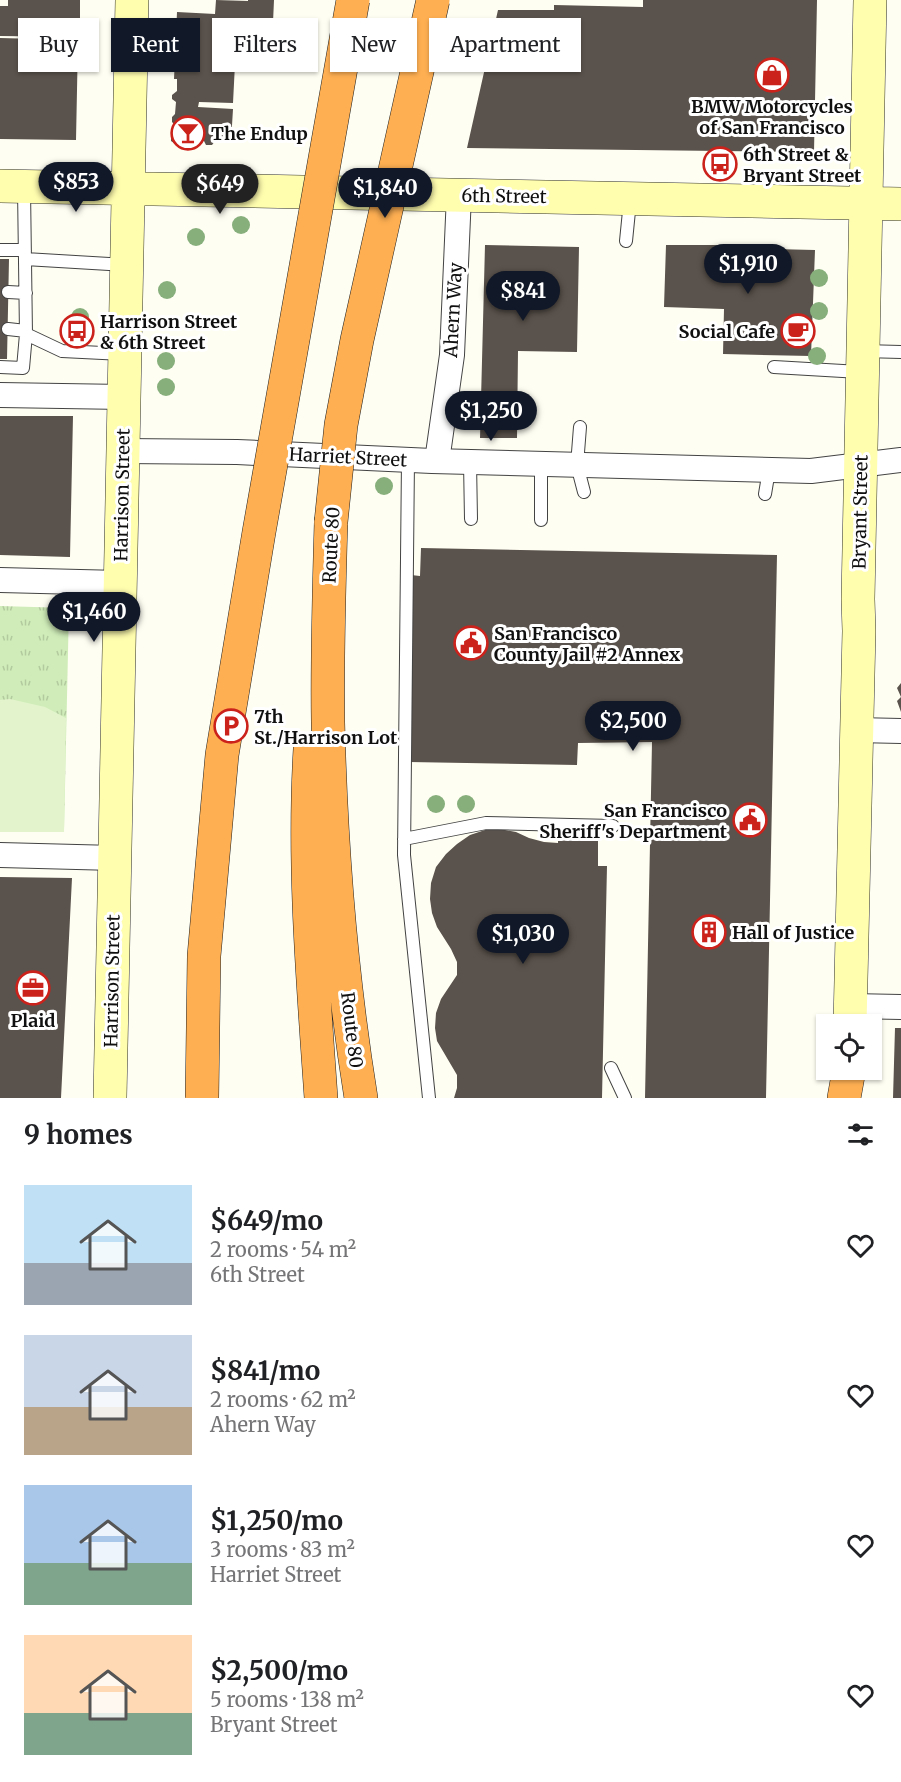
<!DOCTYPE html>
<meta charset="utf-8">
<style>
body{margin:0;font-family:Merriweather,serif;background:#f2f2f2;color:#202124;height:100vh;display:flex;flex-direction:column;font-size:22px;white-space:nowrap}
*{box-sizing:border-box;margin:0}
p{font-size:20px;color:#757577}
.icon{flex:none;width:33px;height:33px;fill:none;stroke:currentColor;stroke-width:2;stroke-linecap:round;stroke-linejoin:round}
.map{position:relative;height:1098px;overflow:hidden}
.panel{display:flex;flex-direction:column;background:#fff;flex:1}
.panel>*{flex:none}
.guide{position:absolute;left:18px;top:18px;width:600px;height:54px;display:flex;gap:12px}
.buttons{position:absolute;left:816px;top:1014px;display:grid;gap:12px}
.buttons a{display:grid;place-items:center;width:66px;height:66px;border-radius:0px;background:#fff;box-shadow:0 2px 4px #0004;font-size:30px}
.price{position:absolute;translate:-50% -51px;padding:0 14px;border-radius:21px;background:#111827;color:#fff;font-size:20px;line-height:39px;filter:drop-shadow(0 2px 3px #0008)}
.price::after{content:'';position:absolute;left:50%;top:36px;width:18px;height:14px;margin-left:-9px;background:inherit;clip-path:polygon(0 0,100% 0,50% 100%)}
.price.active{background:#222;color:#fff}
ul{padding:0;list-style:none}
li{display:flex;align-items:center;gap:18px;height:150px;padding:0 24px}
li span{display:grid;place-items:center;flex:none;width:168px;height:120px;border-radius:0px;color:#555}
li>.icon{margin-inline-start:auto}
span .icon{width:72px;height:72px;fill:#fffc;stroke-width:1}
li b{font-size:26px}
h2{display:flex;justify-content:space-between;align-items:center;height:72px;padding:0 24px;font-size:26px}
.chip{padding:0 21px;border-radius:0px;background:#fff;box-shadow:0 2px 4px #0004;font-size:21px;line-height:54px}
.chip.active{background:#111827;color:#fff}
.map>svg:first-child{display:block}
.park{fill:url(#park-tufts)}
.pitch{fill:#e3f4cc}
.building{fill:#5a524c}
.lines{fill:none;stroke-linecap:round;stroke-linejoin:round}
.lane-casing{stroke:#434343;stroke-width:14}
.street-casing{stroke:#434343;stroke-width:26}
.secondary-casing{stroke:#323232;stroke-width:34}
.highway-casing{stroke:#212121;stroke-width:34}
.lane{stroke:#fff;stroke-width:12}
.street{stroke:#fff;stroke-width:24}
.secondary{stroke:#fffdae;stroke-width:33}
.highway{stroke:#feaf52;stroke-width:33}
.highway-bridge-casing{stroke:#212121;stroke-width:34;stroke-linecap:butt}
.highway-bridge{stroke:#feaf52;stroke-width:33}
.tree{fill:#87af7c}
.labels{text-anchor:middle;dominant-baseline:central;stroke-width:6;stroke-linejoin:round;paint-order:stroke}
.poi-label{font-size:18px;font-weight:bold;fill:#101010;stroke:#fff;text-anchor:start}
.street-label{font-size:18px;fill:#101010;stroke:#fff}
</style>
<div class="map">
<svg width="901" height="1098" viewBox="0 0 901 1098">
<defs>
<pattern id="park-tufts" width="24" height="20" patternUnits="userSpaceOnUse" patternTransform="scale(1.5)"><rect width="24" height="20" fill="#d0edb9"/><path d="M3 7l-1-3M5 7V3M7 7l1-3M15 17l-1-3M17 17v-4M19 17l1-3" fill="none" stroke="#b2ca9e"/></pattern>
</defs>
<rect width="100%" height="100%" fill="#fffef3"/>
<path class="park" d="M0,606L69,608L64,832H0Z"/>
<path class="pitch" d="M10,699L45,707L66,718L64,832H0V700Z"/>
<path class="building" d="M8,0H80V37L0,36V6H8Z
M216,0L248,1V0H274L272,45L236,44L233,103L199,102L198,107L233,109L231,142L215,141L212,145H206L204,141L182,140L178,144L174,143L171,141V136L175,134V125L172,122V117L175,114L176,102L172,99V95L177,91V79H174L177,12L215,14Z
M643,0H817L814,152L467,148L498,10H554V5L643,7Z
M0,38L78,40L76,140L0,139Z
M485,245L579,247L577,352L518,351L517,438H480Z
M666,245H725V248L815,250L811,356L723,354L724,309L664,307Z
M0,259H9L7,359H0Z
M0,416H73L70,557L0,555Z
M421,548L777,555L766,1098H645L652,742L578,743L577,765L409,762L411,575L420,576Z
M901,683V712L897,701L901,697L897,688Z
M500,829L516,832L529,838L544,842L558,843V834L598,835V866H607L602,1098H454L457,1088V1075L437,1041L435,1028L436,1013L441,999L457,975V962L451,949L437,927L432,913L430,899L431,883L436,867L446,854L457,844L470,835L485,830Z
M0,877L72,878L61,1098H0Z
M895,1028H901V1098H893Z"/>
<g class="lines">
<defs>
<path id="lane" d="M24,189L26,334L62,351L123,354
M626,241L630,201
M0,250H25
M25,259L126,265
M8,292L26,293
M8,329L26,331
M863,351L901,352
M0,367L23,368L26,334
M774,367L860,372
M580,427L577,465L584,492
M408,460L404,855L429,1098
M470,462L471,519
M541,464V520
M765,494L769,470
M404,839L486,823L613,826
M611,1068L625,1098"/>
<path id="street" d="M0,395L124,397
M123,451L237,452L432,461L811,471L901,460
M437,461L452,355L459,195
M0,580L120,583
M856,730L901,731
M0,855L115,858
M851,1006L901,1007"/>
<path id="secondary" d="M0,186L901,204
M850,1024L859,631L858,599L870,0
M110,1098L132,0"/>
<path id="highway" d="M331,522C329,588 327,655 328,722C331,848 341,974 361,1098
M310,749C303,866 313,982 321,1098
M844,1098L849,1070"/>
</defs>
<use href="#lane" class="lane-casing"/>
<use href="#street" class="street-casing"/>
<use href="#secondary" class="secondary-casing"/>
<use href="#highway" class="highway-casing"/>
<use href="#lane" class="lane"/>
<use href="#street" class="street"/>
<use href="#secondary" class="secondary"/>
<use href="#highway" class="highway"/>
<defs>
<path id="highway-bridge" d="M331,522L341,425L357,340L433,0
M202,1098L204,956L222,755L259,532L353,0"/>
</defs>
<use href="#highway-bridge" class="highway-bridge-casing"/>
<use href="#highway-bridge" class="highway-bridge"/>
</g>
<g class="tree">
<circle cx="241" cy="225" r="9"/>
<circle cx="196" cy="237" r="9"/>
<circle cx="819" cy="278" r="9"/>
<circle cx="167" cy="290" r="9"/>
<circle cx="819" cy="311" r="9"/>
<circle cx="80" cy="317" r="9"/>
<circle cx="817" cy="356" r="9"/>
<circle cx="166" cy="361" r="9"/>
<circle cx="166" cy="387" r="9"/>
<circle cx="384" cy="486" r="9"/>
<circle cx="436" cy="804" r="9"/>
<circle cx="466" cy="804" r="9"/>
</g>
<defs>
<symbol id="shop-ring" viewBox="-11 -11 22 22"><circle r="9.5" fill="#fff" stroke="#cc221c" stroke-width="1.5"/><path d="M-5-2.5h2.3a2.7 3.5 0 0 1 5.4 0H5L5.5 6h-11ZM-1.5-2.5h3a1.5 2.3 0 0 0-3 0Z" fill="#cc221c"/></symbol>
<symbol id="bar-ring" viewBox="-11 -11 22 22"><circle r="9.5" fill="#fff" stroke="#cc221c" stroke-width="1.5"/><path d="M-6-5H6L.8 .8V4.5H3.5V6h-7V4.5H-.8V.8Z" fill="#cc221c"/></symbol>
<symbol id="bus-ring" viewBox="-11 -11 22 22"><circle r="9.5" fill="#fff" stroke="#cc221c" stroke-width="1.5"/><path d="M-5-6H5V4H4V6H2V4H-2V6H-4V4H-5ZM-3.5-4V0h7V-4ZM-3.5 1.2v1.5H-2V1.2ZM2 1.2v1.5H3.5V1.2Z" fill="#cc221c"/></symbol>
<symbol id="cafe-ring" viewBox="-11 -11 22 22"><circle r="9.5" fill="#fff" stroke="#cc221c" stroke-width="1.5"/><path d="M-5.5-4.5H6V0H3Q3 3.5 0 3.5H-2.5Q-5.5 3.5-5.5 0ZM3-3.2v2h1.7v-2ZM-6 4.5H4V6H-6Z" fill="#cc221c"/></symbol>
<symbol id="civic-ring" viewBox="-11 -11 22 22"><circle r="9.5" fill="#fff" stroke="#cc221c" stroke-width="1.5"/><path d="M-.6-6.5H3V-4.5H.6V-3L4-1V1h2V6H-6V1h2V-1L-.6-3ZM-1.2 2.5V6h2.4V2.5Z" fill="#cc221c"/></symbol>
<symbol id="parking-ring" viewBox="-11 -11 22 22"><circle r="9.5" fill="#fff" stroke="#cc221c" stroke-width="1.5"/><path d="M-3.5-5.5H1a3.5 3.5 0 0 1 0 7H-1V5.5H-3.5ZM-1-3.4V-.6H.8a1.4 1.4 0 0 0 0-2.8Z" fill="#cc221c"/></symbol>
<symbol id="building-ring" viewBox="-11 -11 22 22"><circle r="9.5" fill="#fff" stroke="#cc221c" stroke-width="1.5"/><path d="M-4-6H4V6H1V3H-1V6H-4ZM-2.5-4.3h1.7v1.8h-1.7ZM.8-4.3h1.7v1.8H.8ZM-2.5-1h1.7V.8h-1.7ZM.8-1h1.7V.8H.8Z" fill="#cc221c"/></symbol>
<symbol id="office-ring" viewBox="-11 -11 22 22"><circle r="9.5" fill="#fff" stroke="#cc221c" stroke-width="1.5"/><path d="M-6-3h4V-5.5h4V-3h4V5H-6ZM-1-4.5V-3h2v-1.5ZM-6 0V1H6V0Z" fill="#cc221c"/></symbol>
</defs>
<g fill-rule="evenodd">
<use href="#shop-ring" x="753" y="56" width="38" height="38"/>
<use href="#bar-ring" x="169" y="114" width="38" height="38"/>
<use href="#bus-ring" x="701" y="145" width="38" height="38"/>
<use href="#bus-ring" x="58" y="312" width="38" height="38"/>
<use href="#cafe-ring" x="779" y="312" width="38" height="38"/>
<use href="#civic-ring" x="452" y="624" width="38" height="38"/>
<use href="#parking-ring" x="212" y="707" width="38" height="38"/>
<use href="#civic-ring" x="731" y="801" width="38" height="38"/>
<use href="#building-ring" x="690" y="913" width="38" height="38"/>
<use href="#office-ring" x="14" y="969" width="38" height="38"/>
</g>
<g class="labels">
<g class="poi-label">
<text x="772" y="106" text-anchor="middle">BMW Motorcycles<tspan x="772" dy="21">of San Francisco</tspan></text>
<text x="211" y="133">The Endup</text>
<text x="743" y="154">6th Street &amp;<tspan x="743" dy="21">Bryant Street</tspan></text>
<text x="100" y="321">Harrison Street<tspan x="100" dy="21">&amp; 6th Street</tspan></text>
<text x="775" y="331" text-anchor="end">Social Cafe</text>
<text x="494" y="633">San Francisco<tspan x="494" dy="21">County Jail #2 Annex</tspan></text>
<text x="254" y="716">7th<tspan x="254" dy="21">St./Harrison Lot</tspan></text>
<text x="727" y="810" text-anchor="end">San Francisco<tspan x="727" dy="21">Sheriff's Department</tspan></text>
<text x="732" y="932">Hall of Justice</text>
<text x="33" y="1020" text-anchor="middle">Plaid</text>
</g>
<g class="street-label">
<text transform="translate(504 196) rotate(1)">6th Street</text>
<text transform="translate(453 310) rotate(-87)">Ahern Way</text>
<text transform="translate(348 457) rotate(3)">Harriet Street</text>
<text transform="translate(122 495) rotate(-89)">Harrison Street</text>
<text transform="translate(860 512) rotate(-89)">Bryant Street</text>
<text transform="translate(331 545) rotate(-87)">Route 80</text>
<text transform="translate(112 981) rotate(-89)">Harrison Street</text>
<text transform="translate(352 1030) rotate(83)">Route 80</text>
</g>
</g>
</svg>
<div class="buttons">
<a><svg class="icon" aria-label="locate" viewBox="0 0 24 24"><circle cx="12" cy="12" r="6"/><path d="M12 2v4M12 18v4M2 12h4M18 12h4"/></svg></a>
</div>
<b class="price" style="left:76px;top:213px">$853</b>
<b class="price active" style="left:220px;top:215px">$649</b>
<b class="price" style="left:385px;top:219px">$1,840</b>
<b class="price" style="left:748px;top:295px">$1,910</b>
<b class="price" style="left:523px;top:322px">$841</b>
<b class="price" style="left:491px;top:442px">$1,250</b>
<b class="price" style="left:94px;top:643px">$1,460</b>
<b class="price" style="left:633px;top:752px">$2,500</b>
<b class="price" style="left:523px;top:965px">$1,030</b>
<div class="guide">
<a class="chip">Buy</a>
<a class="chip active">Rent</a>
<a class="chip">Filters</a>
<a class="chip">New</a>
<a class="chip">Apartment</a>
</div>
</div>
<section class="panel">
<h2>9 homes<svg class="icon" aria-label="filters" viewBox="0 0 24 24"><path d="M4 7h16M4 17h16"/><circle cx="9" cy="7" r="2"/><circle cx="15" cy="17" r="2"/></svg></h2>
<ul>
<li><span style="background:linear-gradient(#bfe0f5 65%,#9aa5b1 0)"><svg class="icon" aria-label="home" viewBox="0 0 24 24"><path d="M3 11l9-7 9 7M6 9v11h12V9"/></svg></span><div><b>$649/mo</b><p>2 rooms · 54 m²</p><p>6th Street</p></div><svg class="icon" aria-label="heart" viewBox="0 0 24 24"><path d="M12 20l-8-8c-3-5 5-10 8-4 3-6 11-1 8 4z"/></svg></li>
<li><span style="background:linear-gradient(#c9d6e8 60%,#b9a48a 0)"><svg class="icon" aria-label="home" viewBox="0 0 24 24"><path d="M3 11l9-7 9 7M6 9v11h12V9"/></svg></span><div><b>$841/mo</b><p>2 rooms · 62 m²</p><p>Ahern Way</p></div><svg class="icon" aria-label="heart" viewBox="0 0 24 24"><path d="M12 20l-8-8c-3-5 5-10 8-4 3-6 11-1 8 4z"/></svg></li>
<li><span style="background:linear-gradient(#a9c7e8 65%,#7fa58c 0)"><svg class="icon" aria-label="home" viewBox="0 0 24 24"><path d="M3 11l9-7 9 7M6 9v11h12V9"/></svg></span><div><b>$1,250/mo</b><p>3 rooms · 83 m²</p><p>Harriet Street</p></div><svg class="icon" aria-label="heart" viewBox="0 0 24 24"><path d="M12 20l-8-8c-3-5 5-10 8-4 3-6 11-1 8 4z"/></svg></li>
<li><span style="background:linear-gradient(#ffd9b3 65%,#7fa58c 0)"><svg class="icon" aria-label="home" viewBox="0 0 24 24"><path d="M3 11l9-7 9 7M6 9v11h12V9"/></svg></span><div><b>$2,500/mo</b><p>5 rooms · 138 m²</p><p>Bryant Street</p></div><svg class="icon" aria-label="heart" viewBox="0 0 24 24"><path d="M12 20l-8-8c-3-5 5-10 8-4 3-6 11-1 8 4z"/></svg></li>
</ul>
</section>
